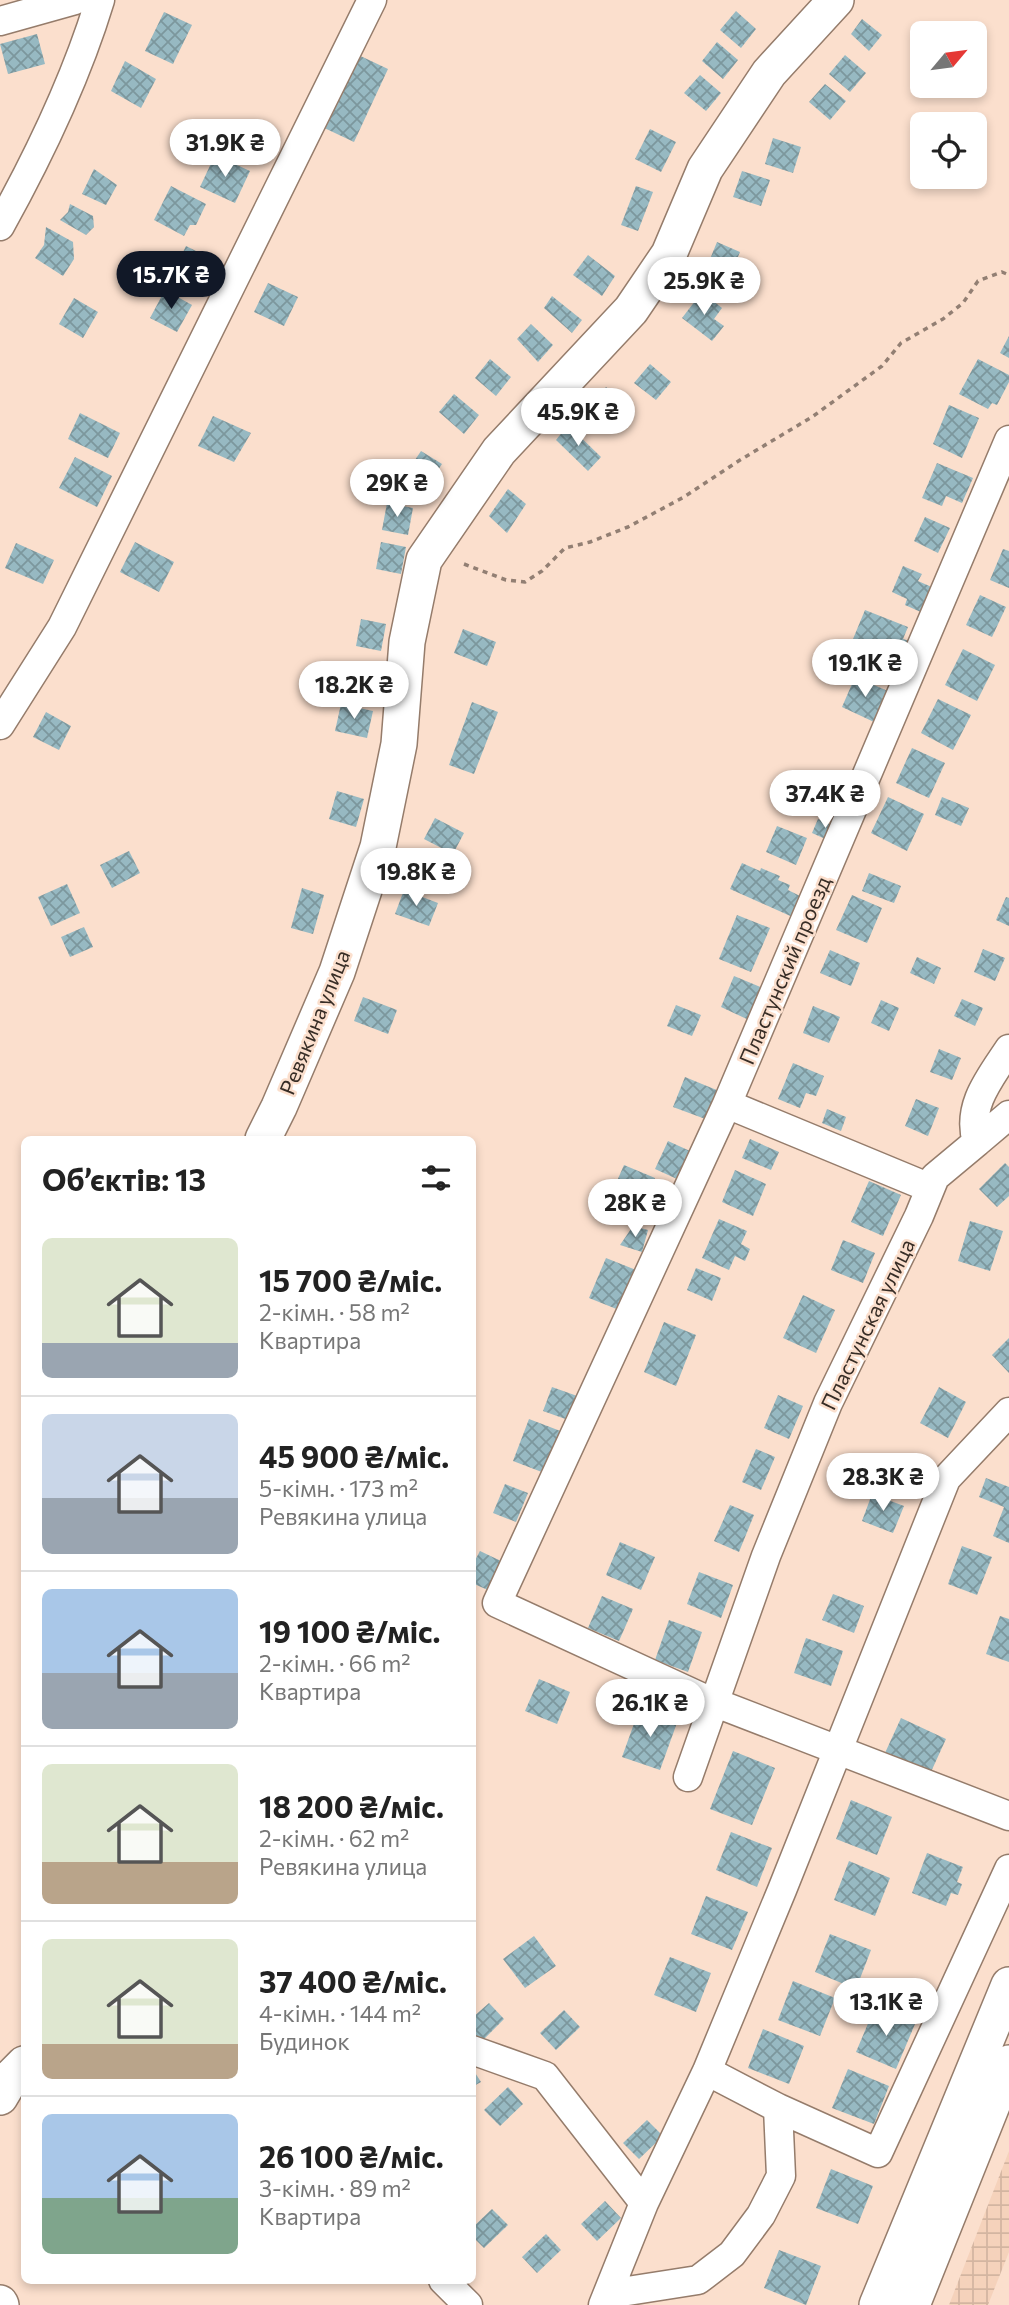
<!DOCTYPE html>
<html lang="uk">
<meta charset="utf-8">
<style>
body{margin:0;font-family:Commissioner,sans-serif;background:#f2f2f2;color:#222;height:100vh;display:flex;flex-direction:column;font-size:26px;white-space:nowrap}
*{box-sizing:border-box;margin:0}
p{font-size:23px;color:#767676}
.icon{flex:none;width:38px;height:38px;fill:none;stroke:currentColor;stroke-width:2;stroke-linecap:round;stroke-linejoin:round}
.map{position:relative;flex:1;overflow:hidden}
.side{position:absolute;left:21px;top:1136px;width:455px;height:1148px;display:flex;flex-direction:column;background:#fff;border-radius:10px;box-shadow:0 4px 10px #0003}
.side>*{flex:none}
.needle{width:46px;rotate:61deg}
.fabs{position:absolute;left:910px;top:21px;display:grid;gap:14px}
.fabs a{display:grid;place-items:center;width:77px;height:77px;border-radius:10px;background:#fff;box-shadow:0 4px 10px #0003;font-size:35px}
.price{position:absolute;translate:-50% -60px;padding:0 16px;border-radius:24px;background:#fff;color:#222;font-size:23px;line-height:46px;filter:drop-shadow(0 2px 4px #0008)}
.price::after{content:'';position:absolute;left:50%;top:42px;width:21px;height:16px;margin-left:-10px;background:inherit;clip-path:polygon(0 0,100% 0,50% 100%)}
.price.on{background:#111827;color:#fff}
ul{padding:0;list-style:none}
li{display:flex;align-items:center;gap:21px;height:175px;padding:0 21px}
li+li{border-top:2px solid #e0e0e0}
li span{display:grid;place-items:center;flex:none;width:196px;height:140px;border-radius:10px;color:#555}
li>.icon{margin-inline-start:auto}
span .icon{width:84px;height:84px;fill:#fffc;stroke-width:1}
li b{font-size:30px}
h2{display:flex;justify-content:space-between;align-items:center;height:84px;padding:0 21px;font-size:30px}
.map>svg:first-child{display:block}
.industrial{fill:url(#industrial-grid)}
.building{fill:url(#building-cross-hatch)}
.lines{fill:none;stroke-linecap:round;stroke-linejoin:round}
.minor-casing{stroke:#957c6b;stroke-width:31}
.major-casing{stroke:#957c6b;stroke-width:38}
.path{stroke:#927f73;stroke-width:3.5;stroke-dasharray:5 5;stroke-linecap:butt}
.minor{stroke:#fff;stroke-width:28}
.major{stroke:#fff;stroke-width:35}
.labels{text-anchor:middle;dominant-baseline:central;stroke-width:5;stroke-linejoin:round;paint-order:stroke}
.street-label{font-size:21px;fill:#372d26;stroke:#fbdfcd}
</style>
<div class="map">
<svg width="1009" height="2305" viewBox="0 0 1009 2305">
<defs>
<pattern id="industrial-grid" width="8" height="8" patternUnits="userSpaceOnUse" patternTransform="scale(1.75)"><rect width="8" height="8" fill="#f5d2bb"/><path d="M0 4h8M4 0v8" fill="none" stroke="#d3b5a1"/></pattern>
<pattern id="building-cross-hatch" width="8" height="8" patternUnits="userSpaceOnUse" patternTransform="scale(1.75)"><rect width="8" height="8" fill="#97b9c2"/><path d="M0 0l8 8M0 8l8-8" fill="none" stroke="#7c979d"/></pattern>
</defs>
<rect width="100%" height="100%" fill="#fbdfcd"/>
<path class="industrial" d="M1009,2151V2252L988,2305H949Z"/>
<path class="building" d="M736,11L756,29L741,48L720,30Z
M164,12L192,25L173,64L145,51Z
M862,19L882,35L869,51L851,34Z
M37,34L45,64L8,74L0,44Z
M717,42L738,60L723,79L702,61Z
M352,52L388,69L354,142L318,125Z
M845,55L866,73L850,92L829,74Z
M125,61L156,79L141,108L111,91Z
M700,75L721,93L706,111L684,93Z
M825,84L846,101L830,120L809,102Z
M248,124L276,136L265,163L237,151Z
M650,129L676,142L661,172L635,159Z
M773,138L801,147L793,173L765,164Z
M215,155L250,171L235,203L200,187Z
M94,169L117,185L106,205L82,194Z
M742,171L770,180L761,206L733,197Z
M171,186L206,204L196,225H190L184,236L154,220Z
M636,186L653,192L638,231L621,225Z
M70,204L93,216L94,227L86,235L60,220L68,212Z
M46,227L73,242L74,259L63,276L35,258L44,245Z
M717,242L740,252L729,278L706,269Z
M186,246L214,260L197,295L169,281Z
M588,255L615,276L602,296L573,275Z
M268,283L298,297L284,326L254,312Z
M165,290L192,305L177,332L150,318Z
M702,292L722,308L714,319L724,326L712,341L682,318Z
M552,296L582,320L572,333L544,308Z
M74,298L98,312L83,338L59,324Z
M531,324L553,345L538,362L517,339Z
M1009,336V358L1000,353Z
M490,359L511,377L496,396L475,378Z
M978,359L1009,375V382L997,405L992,403L988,409L959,394Z
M650,364L671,382L656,400L634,383Z
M606,387L627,405L611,424L590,406Z
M454,394L479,415L464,434L439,412Z
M949,405L979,418L962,458L933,444Z
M80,413L120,433L108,458L68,439Z
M213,416L251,433L234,462L198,446Z
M568,425L601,457L588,471L556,440Z
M421,451L442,464L428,485L407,472Z
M75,457L112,476L97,507L59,488Z
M937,463L973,478L962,503L946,496L942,506L922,498Z
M508,489L526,504L507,533L489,516Z
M387,503L413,508L408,535L382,530Z
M925,517L950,528L938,553L914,541Z
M135,542L174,562L159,592L120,572Z
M381,542L406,547L401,574L376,569Z
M16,543L54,560L43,584L5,568Z
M1003,549L1009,551V588L990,580Z
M903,566L922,574L918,581L934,588L923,613L905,605L907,599L892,592Z
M980,595L1006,607L992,637L966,625Z
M865,610L908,627L903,639L909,641L901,660L896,657L891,669L848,651Z
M361,619L386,624L381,651L356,646Z
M463,629L496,642L487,666L454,653Z
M963,649L995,665L977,701L945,685Z
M855,677L888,691L874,722L842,707Z
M938,699L971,715L953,750L921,733Z
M472,702L498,712L474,774L449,765Z
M341,704L373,711L367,738L335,731Z
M46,712L71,726L59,750L33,737Z
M912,748L945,763L929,798L896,783Z
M814,773L841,785L830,809L803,797Z
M337,791L364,799L356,827L329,819Z
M888,797L924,814L907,851L871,833Z
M942,797L969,808L961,826L935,815Z
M435,818L464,833L453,854L424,839Z
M818,819L838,828L832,842L812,833Z
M777,826L807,838L796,865L766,852Z
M129,851L140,873L112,888L100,865Z
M742,863L760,871L761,868L780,876L778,880L790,885L788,890L806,899L797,919L730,889Z
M869,873L901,886L894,903L862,891Z
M67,884L80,913L51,926L38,897Z
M302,888L324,895L313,934L291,928Z
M404,890L438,903L429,926L395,914Z
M852,895L882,908L867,943L836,930Z
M1006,897L1009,898V926L996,920Z
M737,915L770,928L751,972L719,959Z
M84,927L93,947L70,957L61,937Z
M983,949L1005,958L995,981L974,972Z
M830,950L860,963L851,986L820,973Z
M917,957L941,968L934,984L910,973Z
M734,976L765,989L751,1021L721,1007Z
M363,997L397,1010L388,1034L354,1021Z
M962,999L983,1008L975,1026L954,1016Z
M881,1000L899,1008L889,1031L871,1023Z
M676,1005L701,1015L692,1036L667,1026Z
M813,1006L840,1017L829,1043L803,1033Z
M939,1049L961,1058L952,1080L930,1072Z
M793,1063L824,1076L816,1096L806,1093L800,1108L778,1099Z
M685,1077L719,1091L708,1120L673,1107Z
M916,1099L939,1108L928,1136L905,1126Z
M827,1109L846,1117L841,1131L822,1123Z
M750,1139L779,1152L771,1170L742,1158Z
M668,1141L690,1151L677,1179L655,1169Z
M1005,1163L1009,1167V1196L997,1207L979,1189Z
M624,1165L655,1178L641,1210L610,1197Z
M735,1170L766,1184L753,1216L722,1202Z
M869,1181L901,1195L883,1236L851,1222Z
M719,1219L747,1231L741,1244L750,1249L745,1261L735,1256L729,1270L702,1258Z
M970,1221L1003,1231L990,1271L958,1261Z
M633,1226L648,1230L642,1252L620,1245Z
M843,1240L875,1253L863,1283L831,1270Z
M606,1258L636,1270L619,1310L589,1298Z
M696,1268L721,1278L712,1301L687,1290Z
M803,1295L835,1310L816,1353L783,1338Z
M664,1322L696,1335L676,1386L644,1372Z
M1009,1338V1373L992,1355Z
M552,1387L580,1397L571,1421L543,1411Z
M939,1387L966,1402L948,1438L920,1423Z
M778,1395L803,1406L789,1439L764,1428Z
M529,1419L563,1432L547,1474L513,1461Z
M756,1449L775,1457L761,1490L742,1482Z
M986,1478L1009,1487V1543L993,1536L1004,1507L979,1497Z
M505,1484L528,1493L516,1522L493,1513Z
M872,1494L904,1506L893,1533L862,1521Z
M730,1505L754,1515L739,1552L714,1541Z
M620,1542L655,1557L641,1590L606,1575Z
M962,1546L992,1557L977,1595L948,1584Z
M480,1551L503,1562L490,1591L472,1583V1566Z
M699,1572L733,1585L721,1618L687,1604Z
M833,1594L864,1606L854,1633L822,1620Z
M602,1596L633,1609L619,1641L588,1628Z
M1000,1616L1009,1619V1662L986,1654Z
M669,1620L702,1632L688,1672L655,1660Z
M806,1638L843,1651L831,1686L794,1673Z
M539,1679L570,1692L557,1724L525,1711Z
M640,1707L678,1720L660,1770L622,1757Z
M901,1718L946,1739L930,1774L885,1753Z
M733,1751L775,1768L752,1825L710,1809Z
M851,1800L892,1817L877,1855L836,1839Z
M731,1832L772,1848L757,1887L716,1870Z
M927,1853L963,1867L957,1882L962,1884L958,1895L951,1893L946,1906L912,1893Z
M849,1861L890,1878L875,1916L834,1900Z
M706,1896L748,1912L732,1950L691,1934Z
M830,1934L871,1950L856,1989L815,1972Z
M534,1936L556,1966L525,1988L503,1959Z
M670,1957L711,1973L696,2012L654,1995Z
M793,1981L835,1998L820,2036L778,2020Z
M489,2003L504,2019L481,2042L472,2033V2018Z
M875,2007L915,2024L896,2069L856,2052Z
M564,2010L580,2027L556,2050L540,2033Z
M763,2029L804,2046L789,2084L748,2068Z
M472,2068L481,2082L472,2087Z
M848,2069L889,2086L874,2124L832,2108Z
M508,2087L523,2104L500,2126L484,2110Z
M647,2120L663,2136L639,2159L623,2143Z
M831,2169L873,2186L858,2224L816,2208Z
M605,2201L621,2218L597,2241L581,2224Z
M492,2209L508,2225L484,2248L472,2236V2228Z
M546,2234L561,2250L537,2273L522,2257Z
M779,2250L821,2266L806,2305L764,2288Z"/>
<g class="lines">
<defs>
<path id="minor" d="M0,21L75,0
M0,226C40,154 76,79 100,0
M0,725L62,627L372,0
M727,1104L497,1603L703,1698L1009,1816
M977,1142L1009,1115
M930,1188L727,1104L1009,440
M688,1777L766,1556L828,1403L919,1216L935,1177L977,1142C966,1106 990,1078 1009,1049
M472,2050L545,2076L644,2203
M778,2108L878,2153L1009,1869
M443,2280L468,2305
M608,2294L698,2280L732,2254L761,2215L781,2176L778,2108L707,2071
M603,2305L644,2203L707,2071L782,1890L946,1479L1009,1412"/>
<path id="major" d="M263,1139L279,1107L337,972L378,847L399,744L407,642L424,560L499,451L631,310L669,254L705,169L769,73L836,0
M0,2097L13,2075L24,2064
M0,2303L1,2305
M877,2305L1009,1985
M912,2305L1009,2063"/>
</defs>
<use href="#minor" class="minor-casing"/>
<use href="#major" class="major-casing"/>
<path class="path" d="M464,564L506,580L525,582L542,571L565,548L590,542L628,527L684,497L740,460L812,417L882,366L901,343L943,319L963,303L978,281L1002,272L1009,275"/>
<use href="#minor" class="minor"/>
<use href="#major" class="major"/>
</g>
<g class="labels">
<g class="street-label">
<text transform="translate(784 970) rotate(-67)">Пластунский проезд</text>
<text transform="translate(314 1022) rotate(-68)">Ревякина улица</text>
<text transform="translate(867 1324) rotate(-64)">Пластунская улица</text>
</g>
</g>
</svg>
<div class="fabs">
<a><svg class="needle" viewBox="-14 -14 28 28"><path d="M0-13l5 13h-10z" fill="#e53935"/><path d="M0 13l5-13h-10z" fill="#767676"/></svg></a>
<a><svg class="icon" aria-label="locate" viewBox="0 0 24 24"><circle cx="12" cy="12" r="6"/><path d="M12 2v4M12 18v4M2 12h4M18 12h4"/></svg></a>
</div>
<b class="price" style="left:225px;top:179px">31.9K ₴</b>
<b class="price on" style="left:171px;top:311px">15.7K ₴</b>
<b class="price" style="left:704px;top:317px">25.9K ₴</b>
<b class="price" style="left:578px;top:448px">45.9K ₴</b>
<b class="price" style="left:397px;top:519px">29K ₴</b>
<b class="price" style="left:865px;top:699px">19.1K ₴</b>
<b class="price" style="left:354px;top:721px">18.2K ₴</b>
<b class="price" style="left:825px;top:830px">37.4K ₴</b>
<b class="price" style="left:416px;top:908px">19.8K ₴</b>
<b class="price" style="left:635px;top:1239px">28K ₴</b>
<b class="price" style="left:883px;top:1513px">28.3K ₴</b>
<b class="price" style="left:650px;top:1739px">26.1K ₴</b>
<b class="price" style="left:886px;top:2038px">13.1K ₴</b>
<section class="side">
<h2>Об’єктів: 13<svg class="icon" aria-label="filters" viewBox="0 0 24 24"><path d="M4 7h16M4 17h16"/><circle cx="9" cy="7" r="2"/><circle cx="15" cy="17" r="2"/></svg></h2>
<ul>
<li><span style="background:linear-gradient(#dfe7d0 75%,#9aa5b1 0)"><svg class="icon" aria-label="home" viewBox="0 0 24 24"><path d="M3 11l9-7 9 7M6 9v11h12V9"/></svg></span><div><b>15 700 ₴/міс.</b><p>2-кімн. · 58 m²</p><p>Квартира</p></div></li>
<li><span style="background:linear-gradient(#c9d6e8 60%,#9aa5b1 0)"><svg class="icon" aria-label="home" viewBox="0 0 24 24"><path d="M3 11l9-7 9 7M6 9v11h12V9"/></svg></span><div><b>45 900 ₴/міс.</b><p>5-кімн. · 173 m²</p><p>Ревякина улица</p></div></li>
<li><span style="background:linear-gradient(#a9c7e8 60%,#9aa5b1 0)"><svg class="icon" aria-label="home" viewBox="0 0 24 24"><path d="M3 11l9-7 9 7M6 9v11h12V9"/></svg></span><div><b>19 100 ₴/міс.</b><p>2-кімн. · 66 m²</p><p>Квартира</p></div></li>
<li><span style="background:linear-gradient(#dfe7d0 70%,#b9a48a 0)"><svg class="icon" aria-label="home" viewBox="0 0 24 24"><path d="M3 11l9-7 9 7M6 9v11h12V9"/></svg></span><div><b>18 200 ₴/міс.</b><p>2-кімн. · 62 m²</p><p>Ревякина улица</p></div></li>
<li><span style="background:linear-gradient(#dfe7d0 75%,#b9a48a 0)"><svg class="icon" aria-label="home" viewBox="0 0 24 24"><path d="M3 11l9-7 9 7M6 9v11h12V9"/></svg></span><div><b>37 400 ₴/міс.</b><p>4-кімн. · 144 m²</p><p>Будинок</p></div></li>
<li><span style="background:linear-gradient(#a9c7e8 60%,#7fa58c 0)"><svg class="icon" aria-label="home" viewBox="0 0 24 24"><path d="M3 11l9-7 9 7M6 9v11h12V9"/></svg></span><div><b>26 100 ₴/міс.</b><p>3-кімн. · 89 m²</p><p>Квартира</p></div></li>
</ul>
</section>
</div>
